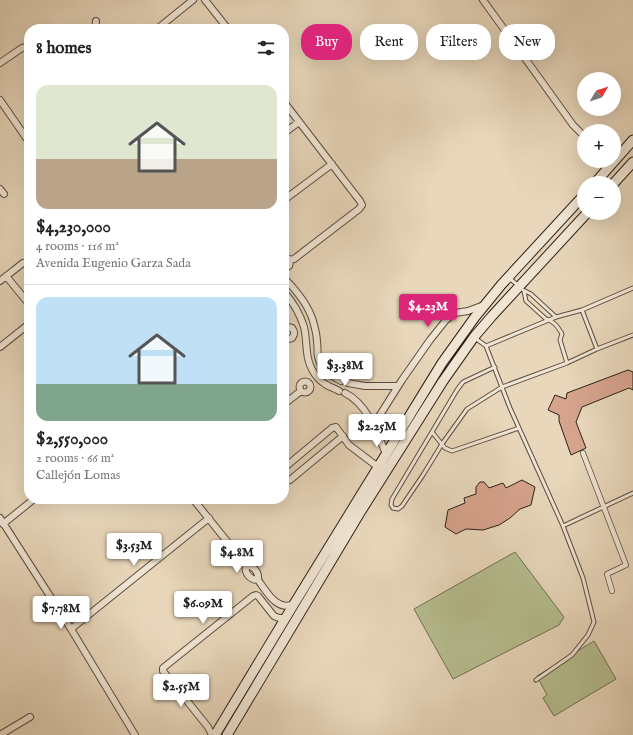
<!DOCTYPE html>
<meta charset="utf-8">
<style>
body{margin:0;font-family:"IM FELL English",serif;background:#f2f2f2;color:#222;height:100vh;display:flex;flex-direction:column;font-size:15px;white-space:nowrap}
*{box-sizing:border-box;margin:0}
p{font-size:13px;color:#767676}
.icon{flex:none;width:22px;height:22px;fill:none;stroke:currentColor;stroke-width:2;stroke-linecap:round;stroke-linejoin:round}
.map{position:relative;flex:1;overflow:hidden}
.details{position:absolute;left:24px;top:24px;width:265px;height:480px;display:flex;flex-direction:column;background:#fff;border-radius:16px;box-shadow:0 4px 16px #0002}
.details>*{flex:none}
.hud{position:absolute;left:301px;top:24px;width:272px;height:36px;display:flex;gap:8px}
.needle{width:26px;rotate:51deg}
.fabs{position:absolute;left:577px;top:72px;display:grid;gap:8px}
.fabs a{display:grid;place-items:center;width:44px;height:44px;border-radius:50%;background:#fff;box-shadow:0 4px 16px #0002;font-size:20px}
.price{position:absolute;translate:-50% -34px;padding:0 9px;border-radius:4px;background:#fff;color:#222;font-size:13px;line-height:26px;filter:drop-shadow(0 1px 2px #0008)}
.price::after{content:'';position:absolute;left:50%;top:24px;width:12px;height:9px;margin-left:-6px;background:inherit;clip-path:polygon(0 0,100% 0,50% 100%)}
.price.active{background:#db2777;color:#fff}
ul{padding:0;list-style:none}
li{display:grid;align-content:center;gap:8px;height:212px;padding:0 12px}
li+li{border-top:1px solid #e0e0e0}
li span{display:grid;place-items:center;height:124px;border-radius:12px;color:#555}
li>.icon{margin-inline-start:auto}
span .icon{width:72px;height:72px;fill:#fffc;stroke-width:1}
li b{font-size:17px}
h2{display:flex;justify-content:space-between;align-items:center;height:48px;padding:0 12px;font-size:17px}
.tag{padding:0 14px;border-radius:16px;background:#fff;box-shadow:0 4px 16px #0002;font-size:14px;line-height:36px}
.tag.active{background:#db2777;color:#fff}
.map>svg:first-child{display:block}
.pitch{fill:#b6be90;stroke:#726e54}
.building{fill:#d6a38c;stroke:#2e1f19}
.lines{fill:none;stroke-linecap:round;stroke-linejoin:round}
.service-casing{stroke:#5c4d42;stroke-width:5}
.pedestrian-casing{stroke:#5c4d42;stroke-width:6}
.minor-casing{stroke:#5c4d42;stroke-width:8}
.secondary-casing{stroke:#2e1f19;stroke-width:11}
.service{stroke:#f0e5d3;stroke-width:3}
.pedestrian{stroke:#f0e5d3;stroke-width:4.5}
.minor{stroke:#f0e5d3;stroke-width:6}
.secondary{stroke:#f0e5d3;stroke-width:9}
</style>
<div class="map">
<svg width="633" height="735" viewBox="0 0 633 735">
<rect width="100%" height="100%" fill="#e8d7bb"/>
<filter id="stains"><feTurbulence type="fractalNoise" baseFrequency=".005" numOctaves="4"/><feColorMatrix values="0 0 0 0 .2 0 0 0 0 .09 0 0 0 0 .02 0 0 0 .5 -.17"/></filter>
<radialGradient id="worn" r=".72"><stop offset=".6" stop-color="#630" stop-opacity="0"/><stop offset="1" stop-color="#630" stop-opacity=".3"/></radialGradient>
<path class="pitch" d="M515,552L564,617L559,625L453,679L414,609Z
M594,641L616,679L554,716L543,698L547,695L537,676Z"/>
<path class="building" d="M628,370L633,372V390L629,388L582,407L576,422L586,448L571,455L559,421V415L548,410L555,395L566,399L567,393Z
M522,480L535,487L531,505L520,509L510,518L499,525L483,530L466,529L456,534L445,527L448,510L465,503L464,498L476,494V487L480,482H484L489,488L503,483L506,488Z"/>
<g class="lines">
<defs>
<path id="service" d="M509,278L519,286
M523,290L531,294L556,317
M524,291L526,301L546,319C554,321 558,327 562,334L560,340L567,363
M582,310L597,349
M475,338L486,346L510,408L563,526L583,578L594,622L588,635L572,655L536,680
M486,346L556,317L582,310L633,288
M495,367L463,382L457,390L392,499L391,505L393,508L398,509L402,506L423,475L442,444L467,409L502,387L567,363L597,349L633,335
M432,432L445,448L452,451L519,428
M563,526L633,493"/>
<path id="pedestrian" d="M583,453L626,565L607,574L612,591"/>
<path id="minor" d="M205,0L228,29
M483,0L573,125L584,136
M95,29L96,21
M157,29L193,0
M0,63L22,48L26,47L29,49
M0,100L29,142
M284,102L360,201L362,205L359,209L294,259L289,260
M284,133L299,122
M0,189L4,194
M284,200L332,164
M284,257C289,258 291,261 289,266L284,268
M6,276L29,304
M284,278C296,290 308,304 313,321C315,328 317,335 317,342C318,347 317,353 318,357C321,369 331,376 341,381
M0,281L23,263
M284,292C293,302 300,314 304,327C306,335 306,344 307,352C308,364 314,377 325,384C329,387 334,388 339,391
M284,330L288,327L292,328C295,332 295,334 292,338L288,339L284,337
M0,347L29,324
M299.5 387a5.5 5.5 0 1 1 11 0a5.5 5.5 0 1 1-11 0Z
M348,383L365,386H398
M345,393C367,404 377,432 386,454
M284,404L301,391
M373,426L402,380L430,340L446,320L455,313L468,311L484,305
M284,468L332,428L336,427L349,445L378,467
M284,480L286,481L290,480L343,436
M193,499L246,565C254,566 259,572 258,580
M0,518L71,629L135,735
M3,524L34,499
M246,565C244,573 250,580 258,580C267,592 277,612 294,604
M71,629L209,518
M0,735L30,717
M212,735L208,727L163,671V668L253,596L256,595L258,596L274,616L279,618H286"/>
<path id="secondary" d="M595,183L633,140
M614,183L633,162
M215,735L294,604L442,363L475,317L502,284L584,195
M227,735L361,511L443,381L474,337L492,316L587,213"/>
</defs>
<use href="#service" class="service-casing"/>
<use href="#pedestrian" class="pedestrian-casing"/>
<use href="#minor" class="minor-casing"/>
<use href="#secondary" class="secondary-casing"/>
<use href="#service" class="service"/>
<use href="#pedestrian" class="pedestrian"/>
<use href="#minor" class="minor"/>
<use href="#secondary" class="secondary"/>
</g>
<rect width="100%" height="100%" filter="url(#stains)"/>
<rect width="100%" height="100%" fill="url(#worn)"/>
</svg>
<div class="fabs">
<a><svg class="needle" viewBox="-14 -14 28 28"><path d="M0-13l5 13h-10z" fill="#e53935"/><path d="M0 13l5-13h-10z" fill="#767676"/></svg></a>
<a>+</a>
<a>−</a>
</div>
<b class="price active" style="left:428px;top:328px">$4.23M</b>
<b class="price" style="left:345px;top:387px">$3.38M</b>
<b class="price" style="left:377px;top:448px">$2.25M</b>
<b class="price" style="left:134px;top:567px">$3.53M</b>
<b class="price" style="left:237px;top:574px">$4.8M</b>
<b class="price" style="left:203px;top:625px">$6.09M</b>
<b class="price" style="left:61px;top:630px">$7.78M</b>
<b class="price" style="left:181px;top:708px">$2.55M</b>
<div class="hud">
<a class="tag active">Buy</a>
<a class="tag">Rent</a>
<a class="tag">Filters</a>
<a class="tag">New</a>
</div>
<section class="details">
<h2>8 homes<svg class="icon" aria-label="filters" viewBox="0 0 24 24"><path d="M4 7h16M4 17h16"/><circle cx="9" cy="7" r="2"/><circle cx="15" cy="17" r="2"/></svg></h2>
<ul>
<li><span style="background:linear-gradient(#dfe7d0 60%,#b9a48a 0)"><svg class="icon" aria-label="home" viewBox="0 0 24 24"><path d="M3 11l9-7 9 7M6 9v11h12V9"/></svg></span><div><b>$4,230,000</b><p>4 rooms · 116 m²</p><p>Avenida Eugenio Garza Sada</p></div></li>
<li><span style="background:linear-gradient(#bfe0f5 70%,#7fa58c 0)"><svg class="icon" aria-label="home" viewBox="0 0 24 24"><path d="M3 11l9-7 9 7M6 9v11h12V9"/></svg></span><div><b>$2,550,000</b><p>2 rooms · 66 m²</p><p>Callejón Lomas</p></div></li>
</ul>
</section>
</div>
